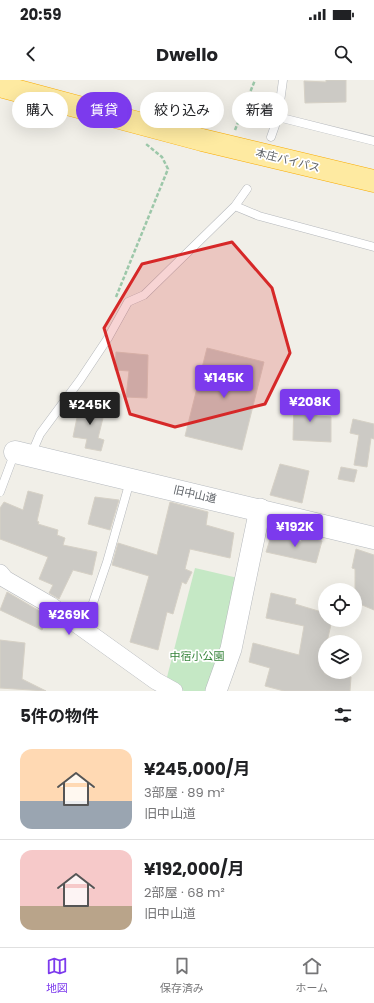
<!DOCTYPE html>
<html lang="ja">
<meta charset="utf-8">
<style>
body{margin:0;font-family:Poppins,"Noto Sans JP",sans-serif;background:#f2f2f2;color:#202124;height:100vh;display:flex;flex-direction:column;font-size:15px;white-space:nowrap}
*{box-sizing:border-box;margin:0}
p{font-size:13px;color:#757577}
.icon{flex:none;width:22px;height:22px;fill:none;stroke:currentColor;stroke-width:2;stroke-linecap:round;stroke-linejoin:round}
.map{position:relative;height:611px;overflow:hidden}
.details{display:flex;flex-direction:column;background:#fff;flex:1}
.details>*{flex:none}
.top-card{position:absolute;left:12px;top:12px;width:350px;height:36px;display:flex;gap:8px}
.buttons{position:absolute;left:318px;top:503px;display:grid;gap:8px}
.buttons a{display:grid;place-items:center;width:44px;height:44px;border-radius:50%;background:#fff;box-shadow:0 4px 16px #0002;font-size:20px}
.price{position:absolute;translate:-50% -34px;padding:0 9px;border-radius:4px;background:#7c3aed;color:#fff;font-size:13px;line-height:26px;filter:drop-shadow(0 1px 2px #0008)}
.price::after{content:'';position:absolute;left:50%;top:24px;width:12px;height:9px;margin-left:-6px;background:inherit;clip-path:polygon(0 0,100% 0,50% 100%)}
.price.on{background:#222;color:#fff}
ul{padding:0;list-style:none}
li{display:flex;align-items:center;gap:12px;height:100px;padding:0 20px}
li+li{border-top:1px solid #e0e0e0}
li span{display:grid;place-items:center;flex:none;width:112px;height:80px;border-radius:12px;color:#555}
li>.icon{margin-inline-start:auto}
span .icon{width:48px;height:48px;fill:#fffc;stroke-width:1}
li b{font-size:17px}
h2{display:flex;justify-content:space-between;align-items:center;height:48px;padding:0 20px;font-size:17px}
.pill{padding:0 14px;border-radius:18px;background:#fff;box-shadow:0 4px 16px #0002;font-size:14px;line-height:36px}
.pill.on{background:#7c3aed;color:#fff}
.status{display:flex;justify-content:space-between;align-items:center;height:28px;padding:0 20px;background:#fff;direction:ltr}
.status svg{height:11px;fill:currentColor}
header{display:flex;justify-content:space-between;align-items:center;height:52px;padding:0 20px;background:#fff;font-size:18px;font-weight:700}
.dock{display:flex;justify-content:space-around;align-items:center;height:56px;border-top:1px solid #e0e0e0;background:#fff;font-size:11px;color:#757577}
.dock a{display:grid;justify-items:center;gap:2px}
.dock .on{color:#7c3aed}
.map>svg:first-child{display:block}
.green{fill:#c5e8c5}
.building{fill:#cccac5;stroke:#d6d1c6}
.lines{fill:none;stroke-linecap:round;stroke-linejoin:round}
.service-casing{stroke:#b5b8bc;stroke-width:9}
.minor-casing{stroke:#b5b8bc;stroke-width:18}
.tertiary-casing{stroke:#b5b8bc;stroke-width:22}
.secondary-casing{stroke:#b6babf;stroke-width:23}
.trunk-casing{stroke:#f9ab00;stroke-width:23}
.path{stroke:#9cc7a9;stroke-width:2.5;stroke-dasharray:4 2;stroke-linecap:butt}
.service{stroke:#fff;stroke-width:8}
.minor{stroke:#fff;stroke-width:17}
.tertiary{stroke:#fff;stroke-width:21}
.secondary{stroke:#fff;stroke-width:22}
.trunk{stroke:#feeaa1;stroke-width:22}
.marked{fill:#d62828;fill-opacity:0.2;stroke:#d62828;stroke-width:3;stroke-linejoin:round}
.labels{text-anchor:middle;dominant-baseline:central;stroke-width:3.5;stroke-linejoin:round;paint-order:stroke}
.street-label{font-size:11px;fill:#5f6368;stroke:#fff}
.park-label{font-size:11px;fill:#348238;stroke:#fff}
</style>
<div class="status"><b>20:59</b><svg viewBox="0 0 49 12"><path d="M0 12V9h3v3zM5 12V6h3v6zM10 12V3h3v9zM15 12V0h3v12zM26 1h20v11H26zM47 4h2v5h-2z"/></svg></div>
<header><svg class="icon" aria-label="back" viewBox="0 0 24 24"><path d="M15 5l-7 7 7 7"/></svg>Dwello<svg class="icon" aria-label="search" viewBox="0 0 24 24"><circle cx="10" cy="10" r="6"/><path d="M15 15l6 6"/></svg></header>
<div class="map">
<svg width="374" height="611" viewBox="0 0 374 611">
<rect width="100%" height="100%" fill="#f1efe8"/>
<path class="green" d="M195,488L238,498L221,577L209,611H184L166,601Z"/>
<path class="building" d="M326,0H346V22L305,23L304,1L326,2Z
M207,268L264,282L242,370L185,356Z
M116,272L148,275L147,318L126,317L129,291L115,290Z
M294,314H306V332H317V336L331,337V362L293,360Z
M80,323L105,330L98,358L104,360L101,371L85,368L87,359L73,357Z
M353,339L374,344V359L371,358L367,387L354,385L359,355L350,353Z
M280,384L309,391L302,423L270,415Z
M341,387L357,390L354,402L338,399Z
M28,411L43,415L37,441L39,442L38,444L58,450L57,455L65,458L63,465L97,472L92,495L73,490L59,519L49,513L53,505L39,499L48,477L0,459V428L4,422L23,430Z
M95,417L119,420L110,450L88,444Z
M170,422L208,432L206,445L234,453L230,478L190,469L185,489L192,492L186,504L182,502L173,534L167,532L158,570L130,562L149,496L112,485L118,463L157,475Z
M272,453L290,460L301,462L303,456L322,461L316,483L266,472Z
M356,469L374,475V530L355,522V489L352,488Z
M7,512L48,536L42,550L0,530Z
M271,513L296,519L295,524L325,533V540H332L327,562H325V594L351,597L350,611H284L265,606L270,588L249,582L253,563L299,575L304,546L266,538Z
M0,560L25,563L22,599L46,611L0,608Z"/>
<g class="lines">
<defs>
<path id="service" d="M278,37L374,61
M271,57L278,37L283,0
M235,126L259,136L374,167
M31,375L40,354L80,300L108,258L128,222L144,215L235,126L247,109
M0,412L15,372
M84,549L107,482L130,401"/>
<path id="minor" d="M0,493L5,499L50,525L156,601L174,611"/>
<path id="tertiary" d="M216,611L231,569L260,429"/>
<path id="secondary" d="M15,372L374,458"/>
<path id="trunk" d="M0,6L202,60L374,101"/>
</defs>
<use href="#service" class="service-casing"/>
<use href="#minor" class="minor-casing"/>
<use href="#tertiary" class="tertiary-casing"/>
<use href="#secondary" class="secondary-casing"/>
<use href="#trunk" class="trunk-casing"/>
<path class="path" d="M235,50L255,0
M116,217L168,89L162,77L146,64"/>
<use href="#service" class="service"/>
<use href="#minor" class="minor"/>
<use href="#tertiary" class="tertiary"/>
<use href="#secondary" class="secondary"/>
<use href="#trunk" class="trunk"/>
</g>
<path class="marked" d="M232,162L272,208L290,273L265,324L175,347L130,334L104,248L142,184Z"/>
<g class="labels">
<g class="street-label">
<text transform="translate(288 80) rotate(14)">本庄バイパス</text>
<text transform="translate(195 414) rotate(13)">旧中山道</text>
</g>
<g class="park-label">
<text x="197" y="576">中宿小公園</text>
</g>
</g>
</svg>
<div class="buttons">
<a><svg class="icon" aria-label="locate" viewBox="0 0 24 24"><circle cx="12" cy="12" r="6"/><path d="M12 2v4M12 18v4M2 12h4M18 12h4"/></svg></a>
<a><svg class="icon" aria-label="layers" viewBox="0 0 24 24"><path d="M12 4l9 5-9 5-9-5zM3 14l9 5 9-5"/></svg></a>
</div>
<b class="price" style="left:224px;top:319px">¥145K</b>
<b class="price" style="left:310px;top:343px">¥208K</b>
<b class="price on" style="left:90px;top:346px">¥245K</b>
<b class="price" style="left:295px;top:468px">¥192K</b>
<b class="price" style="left:69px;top:556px">¥269K</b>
<div class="top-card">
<a class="pill">購入</a>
<a class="pill on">賃貸</a>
<a class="pill">絞り込み</a>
<a class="pill">新着</a>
</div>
</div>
<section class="details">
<h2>5件の物件<svg class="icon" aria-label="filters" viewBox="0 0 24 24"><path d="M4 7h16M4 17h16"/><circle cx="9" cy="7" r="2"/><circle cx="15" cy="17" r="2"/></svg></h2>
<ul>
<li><span style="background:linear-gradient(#ffd9b3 65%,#9aa5b1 0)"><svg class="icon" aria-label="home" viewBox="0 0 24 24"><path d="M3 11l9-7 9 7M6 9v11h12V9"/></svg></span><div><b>¥245,000/月</b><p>3部屋 · 89 m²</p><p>旧中山道</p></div></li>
<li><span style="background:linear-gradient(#f6c9c9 70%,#b9a48a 0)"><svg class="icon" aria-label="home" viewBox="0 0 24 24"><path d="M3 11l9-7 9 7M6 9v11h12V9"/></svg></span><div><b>¥192,000/月</b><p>2部屋 · 68 m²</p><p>旧中山道</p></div></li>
</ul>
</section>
<nav class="dock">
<a class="on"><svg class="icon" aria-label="map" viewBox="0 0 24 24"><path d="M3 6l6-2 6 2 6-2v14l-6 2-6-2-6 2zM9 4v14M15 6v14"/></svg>地図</a>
<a><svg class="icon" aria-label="saved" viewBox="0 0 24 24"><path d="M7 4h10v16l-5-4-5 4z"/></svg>保存済み</a>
<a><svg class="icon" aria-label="home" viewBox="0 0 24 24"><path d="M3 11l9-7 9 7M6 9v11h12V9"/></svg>ホーム</a>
</nav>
